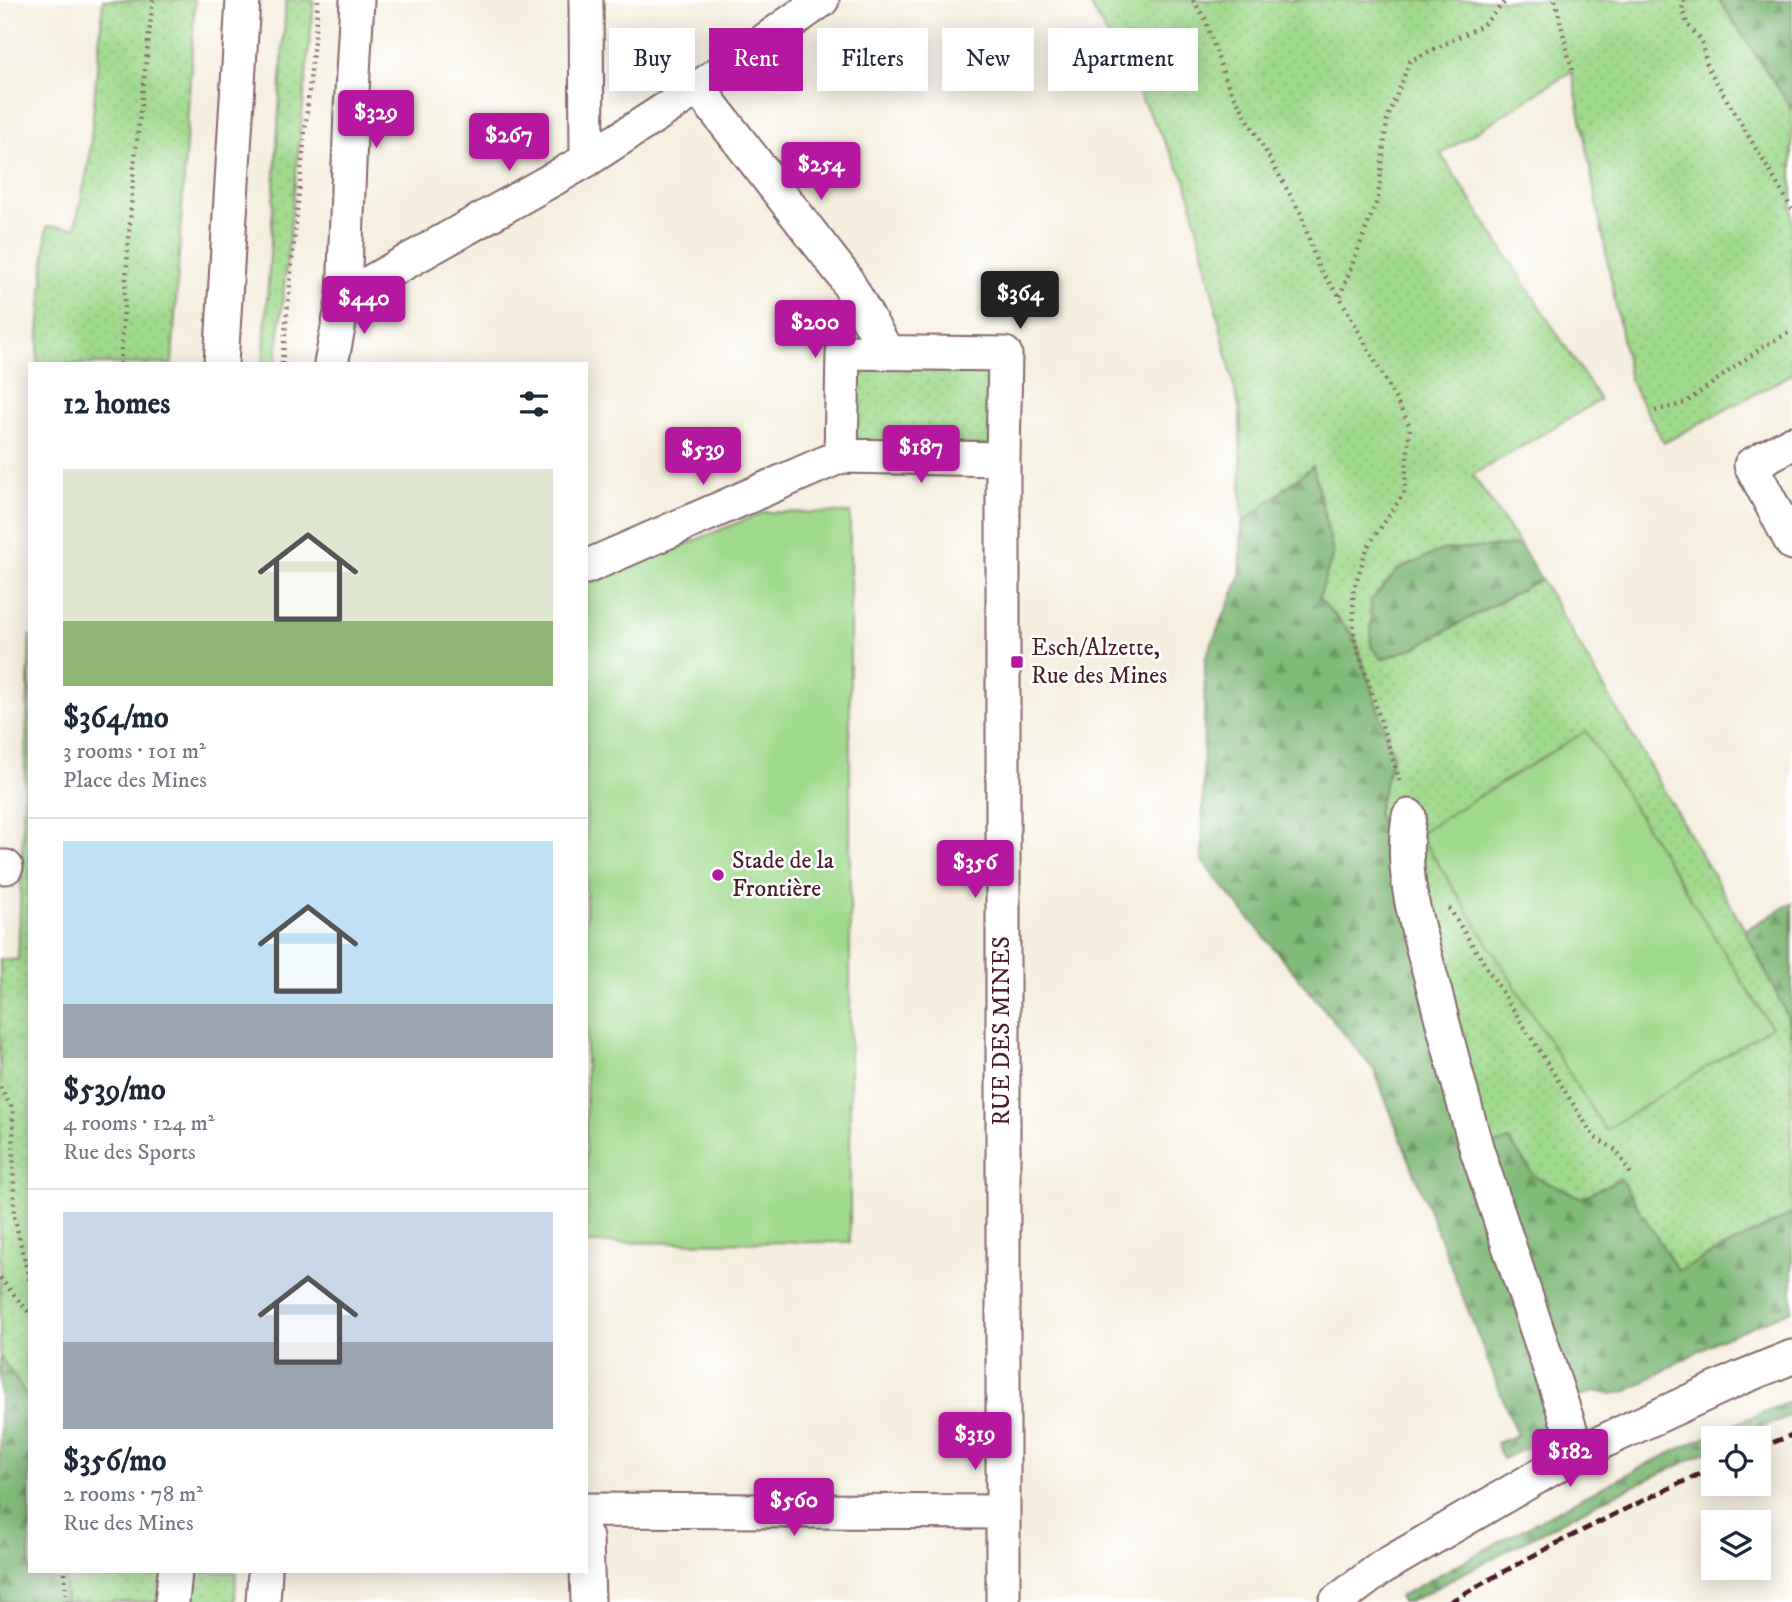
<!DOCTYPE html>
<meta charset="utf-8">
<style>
body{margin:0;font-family:"IM FELL DW Pica",serif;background:#f6f6f7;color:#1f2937;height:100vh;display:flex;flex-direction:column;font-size:26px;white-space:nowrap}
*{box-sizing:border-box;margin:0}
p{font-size:23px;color:#747a83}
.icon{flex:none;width:38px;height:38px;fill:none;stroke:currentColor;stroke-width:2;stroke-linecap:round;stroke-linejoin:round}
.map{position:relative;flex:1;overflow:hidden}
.details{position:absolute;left:28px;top:362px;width:560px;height:1211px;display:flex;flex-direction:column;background:#fff;border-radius:0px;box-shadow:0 4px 18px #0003}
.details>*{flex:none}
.hud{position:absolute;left:609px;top:28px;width:665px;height:63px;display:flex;gap:14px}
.tools{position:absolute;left:1701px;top:1426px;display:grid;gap:14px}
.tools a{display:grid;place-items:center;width:70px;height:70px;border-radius:0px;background:#fff;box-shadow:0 4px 18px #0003;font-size:35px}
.price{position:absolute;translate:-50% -60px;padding:0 16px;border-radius:7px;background:#b5179e;color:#fff;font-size:23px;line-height:46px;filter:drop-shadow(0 2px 4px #0008)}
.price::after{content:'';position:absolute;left:50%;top:42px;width:21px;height:16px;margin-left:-10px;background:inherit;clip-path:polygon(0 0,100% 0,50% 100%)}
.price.selected{background:#222;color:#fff}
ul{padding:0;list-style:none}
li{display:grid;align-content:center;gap:14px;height:371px;padding:0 35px}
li+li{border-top:2px solid #e0e1e3}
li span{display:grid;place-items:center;height:217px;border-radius:0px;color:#555}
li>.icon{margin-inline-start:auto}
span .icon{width:126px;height:126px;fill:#fffc;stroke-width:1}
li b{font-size:30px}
h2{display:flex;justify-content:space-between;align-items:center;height:84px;padding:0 35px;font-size:30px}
.chip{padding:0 24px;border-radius:0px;background:#fff;box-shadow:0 4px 18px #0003;font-size:24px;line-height:63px}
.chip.selected{background:#b5179e;color:#fff}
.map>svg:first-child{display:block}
.grass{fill:url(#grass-dots);stroke:#757c5c;stroke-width:2}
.forest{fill:url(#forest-firs);stroke:#656c52;stroke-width:2}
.garden{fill:#a0da8d;stroke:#757c5c;stroke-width:2}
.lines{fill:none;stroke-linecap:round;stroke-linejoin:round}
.minor-casing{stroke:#86686a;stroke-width:37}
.path{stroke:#86686a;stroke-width:4.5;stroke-dasharray:2 5;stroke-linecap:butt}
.minor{stroke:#fff;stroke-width:33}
.rail{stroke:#4a1f2b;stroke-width:5;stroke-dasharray:10 5;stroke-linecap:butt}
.poi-dot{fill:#b5179e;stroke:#fff;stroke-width:2.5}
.labels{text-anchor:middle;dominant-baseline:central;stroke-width:5;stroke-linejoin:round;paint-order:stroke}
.poi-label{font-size:24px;fill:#4a1f2b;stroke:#fff;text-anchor:start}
.street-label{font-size:24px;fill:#4a1f2b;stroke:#fff}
</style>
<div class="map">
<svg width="1792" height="1602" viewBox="0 0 1792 1602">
<defs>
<pattern id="grass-dots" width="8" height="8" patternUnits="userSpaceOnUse" patternTransform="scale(1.75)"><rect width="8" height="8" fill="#a0da8d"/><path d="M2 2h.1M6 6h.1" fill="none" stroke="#8bbb7a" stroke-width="1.8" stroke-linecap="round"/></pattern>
<pattern id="forest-firs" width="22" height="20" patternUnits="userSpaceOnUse" patternTransform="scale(1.75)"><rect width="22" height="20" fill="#80ba78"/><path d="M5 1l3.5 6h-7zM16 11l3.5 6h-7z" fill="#6b9763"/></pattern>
</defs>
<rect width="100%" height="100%" fill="#fff"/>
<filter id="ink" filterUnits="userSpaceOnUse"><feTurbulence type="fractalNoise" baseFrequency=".0143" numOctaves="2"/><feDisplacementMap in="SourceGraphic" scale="14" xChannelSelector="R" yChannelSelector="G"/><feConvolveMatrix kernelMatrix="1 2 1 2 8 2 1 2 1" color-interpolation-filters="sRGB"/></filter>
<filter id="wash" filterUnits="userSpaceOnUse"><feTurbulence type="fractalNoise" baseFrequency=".00686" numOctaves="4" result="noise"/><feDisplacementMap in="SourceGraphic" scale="28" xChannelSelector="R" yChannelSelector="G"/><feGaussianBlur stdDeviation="1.57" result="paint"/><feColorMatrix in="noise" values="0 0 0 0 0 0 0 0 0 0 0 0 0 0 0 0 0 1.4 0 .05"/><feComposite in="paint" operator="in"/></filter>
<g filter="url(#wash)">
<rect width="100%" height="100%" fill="#f5efdf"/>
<path class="grass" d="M103,0H195L172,364H37L47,226L75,228L89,162Z
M286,0H314L276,364H263Z
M1088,0H1719L1792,109V374L1664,443L1630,381L1572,71L1441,154L1600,400L1473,475L1520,545L1442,550L1383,659L1416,647L1541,579L1745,930L1788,1017L1792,1050V1214L1678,1271L1620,1179L1582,1199L1535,1177L1509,1141L1477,1150L1408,887L1377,812L1392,755L1355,637L1319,598L1333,553L1313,466L1242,523L1240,412L1187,183Z
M856,365L992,368L990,445L854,443Z
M30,635V1407L27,1396L0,1356V959L18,960Z
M65,1572H236L235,1602H66Z"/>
<path class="forest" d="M1719,0H1792V109Z
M1313,466L1333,553L1319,598L1354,637L1393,755L1377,812L1408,887L1478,1150L1509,1140L1535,1177L1582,1198L1620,1178L1678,1271L1792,1214V1310L1718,1340L1626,1392L1610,1394L1594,1391L1545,1412L1546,1438L1503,1459L1496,1443L1517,1435L1374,1070L1202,861L1205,659L1240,578L1242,523Z
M1520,545L1541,579L1416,647L1382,659L1371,647V601L1399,569L1442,550Z
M1792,903V1050L1788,1017L1745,930Z
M0,1356L27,1396L30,1407V1572H65L66,1602H0Z
M1792,1401V1415L1735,1438H1713V1449L1599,1502L1409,1602H1402L1399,1597C1527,1527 1655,1453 1792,1401Z"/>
<path class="garden" d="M764,512L850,513V1242L586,1243V585Z
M1586,731L1771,1027L1605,1130L1419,833Z"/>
</g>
<g filter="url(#ink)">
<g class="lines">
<defs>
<path id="minor" d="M586,0L587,160
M698,88L844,276L887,352
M344,297L587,160L698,88L822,0
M221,364L243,0
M331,364L344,297L351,111L357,0
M1792,443L1751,465L1792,543
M841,456L843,352L1005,354L1003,459V1602
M586,567L841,456L1003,459
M1409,816C1399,875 1419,932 1434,989C1448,1043 1462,1097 1477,1150L1578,1453
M0,867H6
M586,1510L1002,1512
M586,1538L588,1602
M172,1602L175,1572
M263,1602L265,1572
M1336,1602L1381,1568L1578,1453L1740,1378L1792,1357"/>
</defs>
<use href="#minor" class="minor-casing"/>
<path class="path" d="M1193,0L1205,19L1226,81L1301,214L1318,267L1340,297L1410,426L1404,493L1367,548L1353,592L1354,637L1401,785
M1555,0L1572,70
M1685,0L1682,9L1687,24L1701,40L1708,68L1792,209
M1340,296L1378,198L1387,120L1410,61L1483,25L1507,0
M120,364L134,166L153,0
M282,364L318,0
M1655,411L1685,403L1764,346L1792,331
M1449,908L1594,1137L1616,1150L1632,1176
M0,1087L13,1109L14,1216L30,1283
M0,1278L30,1314
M65,1572L66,1602"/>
<use href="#minor" class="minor"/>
<path class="rail" d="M1759,1448L1792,1435
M1450,1602C1536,1552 1623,1509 1713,1468"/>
</g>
</g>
<g class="poi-dot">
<rect x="1010" y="655" width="14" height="14" rx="3.5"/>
<circle cx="718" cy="875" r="7"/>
</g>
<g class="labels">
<g class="poi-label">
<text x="1031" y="648">Esch/Alzette,<tspan x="1031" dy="28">Rue des Mines</tspan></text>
<text x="732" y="861">Stade de la<tspan x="732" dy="28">Frontière</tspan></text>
</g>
<g class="street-label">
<text transform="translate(1002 1031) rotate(-90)">RUE DES MINES</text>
</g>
</g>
</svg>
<div class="tools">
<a><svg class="icon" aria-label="locate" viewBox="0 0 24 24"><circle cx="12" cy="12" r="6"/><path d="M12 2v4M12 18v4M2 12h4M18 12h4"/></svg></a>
<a><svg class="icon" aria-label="layers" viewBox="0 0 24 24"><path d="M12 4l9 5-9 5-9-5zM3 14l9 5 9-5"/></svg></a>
</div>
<b class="price" style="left:376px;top:150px">$329</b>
<b class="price" style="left:509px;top:173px">$267</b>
<b class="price" style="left:821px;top:202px">$254</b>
<b class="price selected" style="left:1020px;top:331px">$364</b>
<b class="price" style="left:364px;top:336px">$440</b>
<b class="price" style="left:815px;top:360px">$200</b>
<b class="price" style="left:921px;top:485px">$187</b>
<b class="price" style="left:703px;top:487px">$539</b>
<b class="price" style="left:975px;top:900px">$356</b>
<b class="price" style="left:975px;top:1472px">$319</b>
<b class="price" style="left:1570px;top:1489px">$182</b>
<b class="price" style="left:794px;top:1538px">$560</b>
<div class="hud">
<a class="chip">Buy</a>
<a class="chip selected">Rent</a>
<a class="chip">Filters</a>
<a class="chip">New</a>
<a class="chip">Apartment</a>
</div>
<section class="details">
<h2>12 homes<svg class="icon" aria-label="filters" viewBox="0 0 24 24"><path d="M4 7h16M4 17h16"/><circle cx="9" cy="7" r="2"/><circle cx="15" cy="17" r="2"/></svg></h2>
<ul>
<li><span style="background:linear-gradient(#dfe7d0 70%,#8fb573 0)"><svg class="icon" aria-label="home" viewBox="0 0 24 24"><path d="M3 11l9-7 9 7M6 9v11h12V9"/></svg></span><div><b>$364/mo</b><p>3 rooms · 101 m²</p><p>Place des Mines</p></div></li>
<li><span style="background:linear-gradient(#bfe0f5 75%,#9aa5b1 0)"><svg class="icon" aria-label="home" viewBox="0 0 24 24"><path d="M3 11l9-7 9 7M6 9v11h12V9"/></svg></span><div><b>$539/mo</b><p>4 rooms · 124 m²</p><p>Rue des Sports</p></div></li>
<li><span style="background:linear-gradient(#c9d6e8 60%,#9aa5b1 0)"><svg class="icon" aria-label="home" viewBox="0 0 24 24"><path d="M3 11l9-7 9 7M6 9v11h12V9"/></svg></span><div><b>$356/mo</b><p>2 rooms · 78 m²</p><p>Rue des Mines</p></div></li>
</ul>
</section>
</div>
